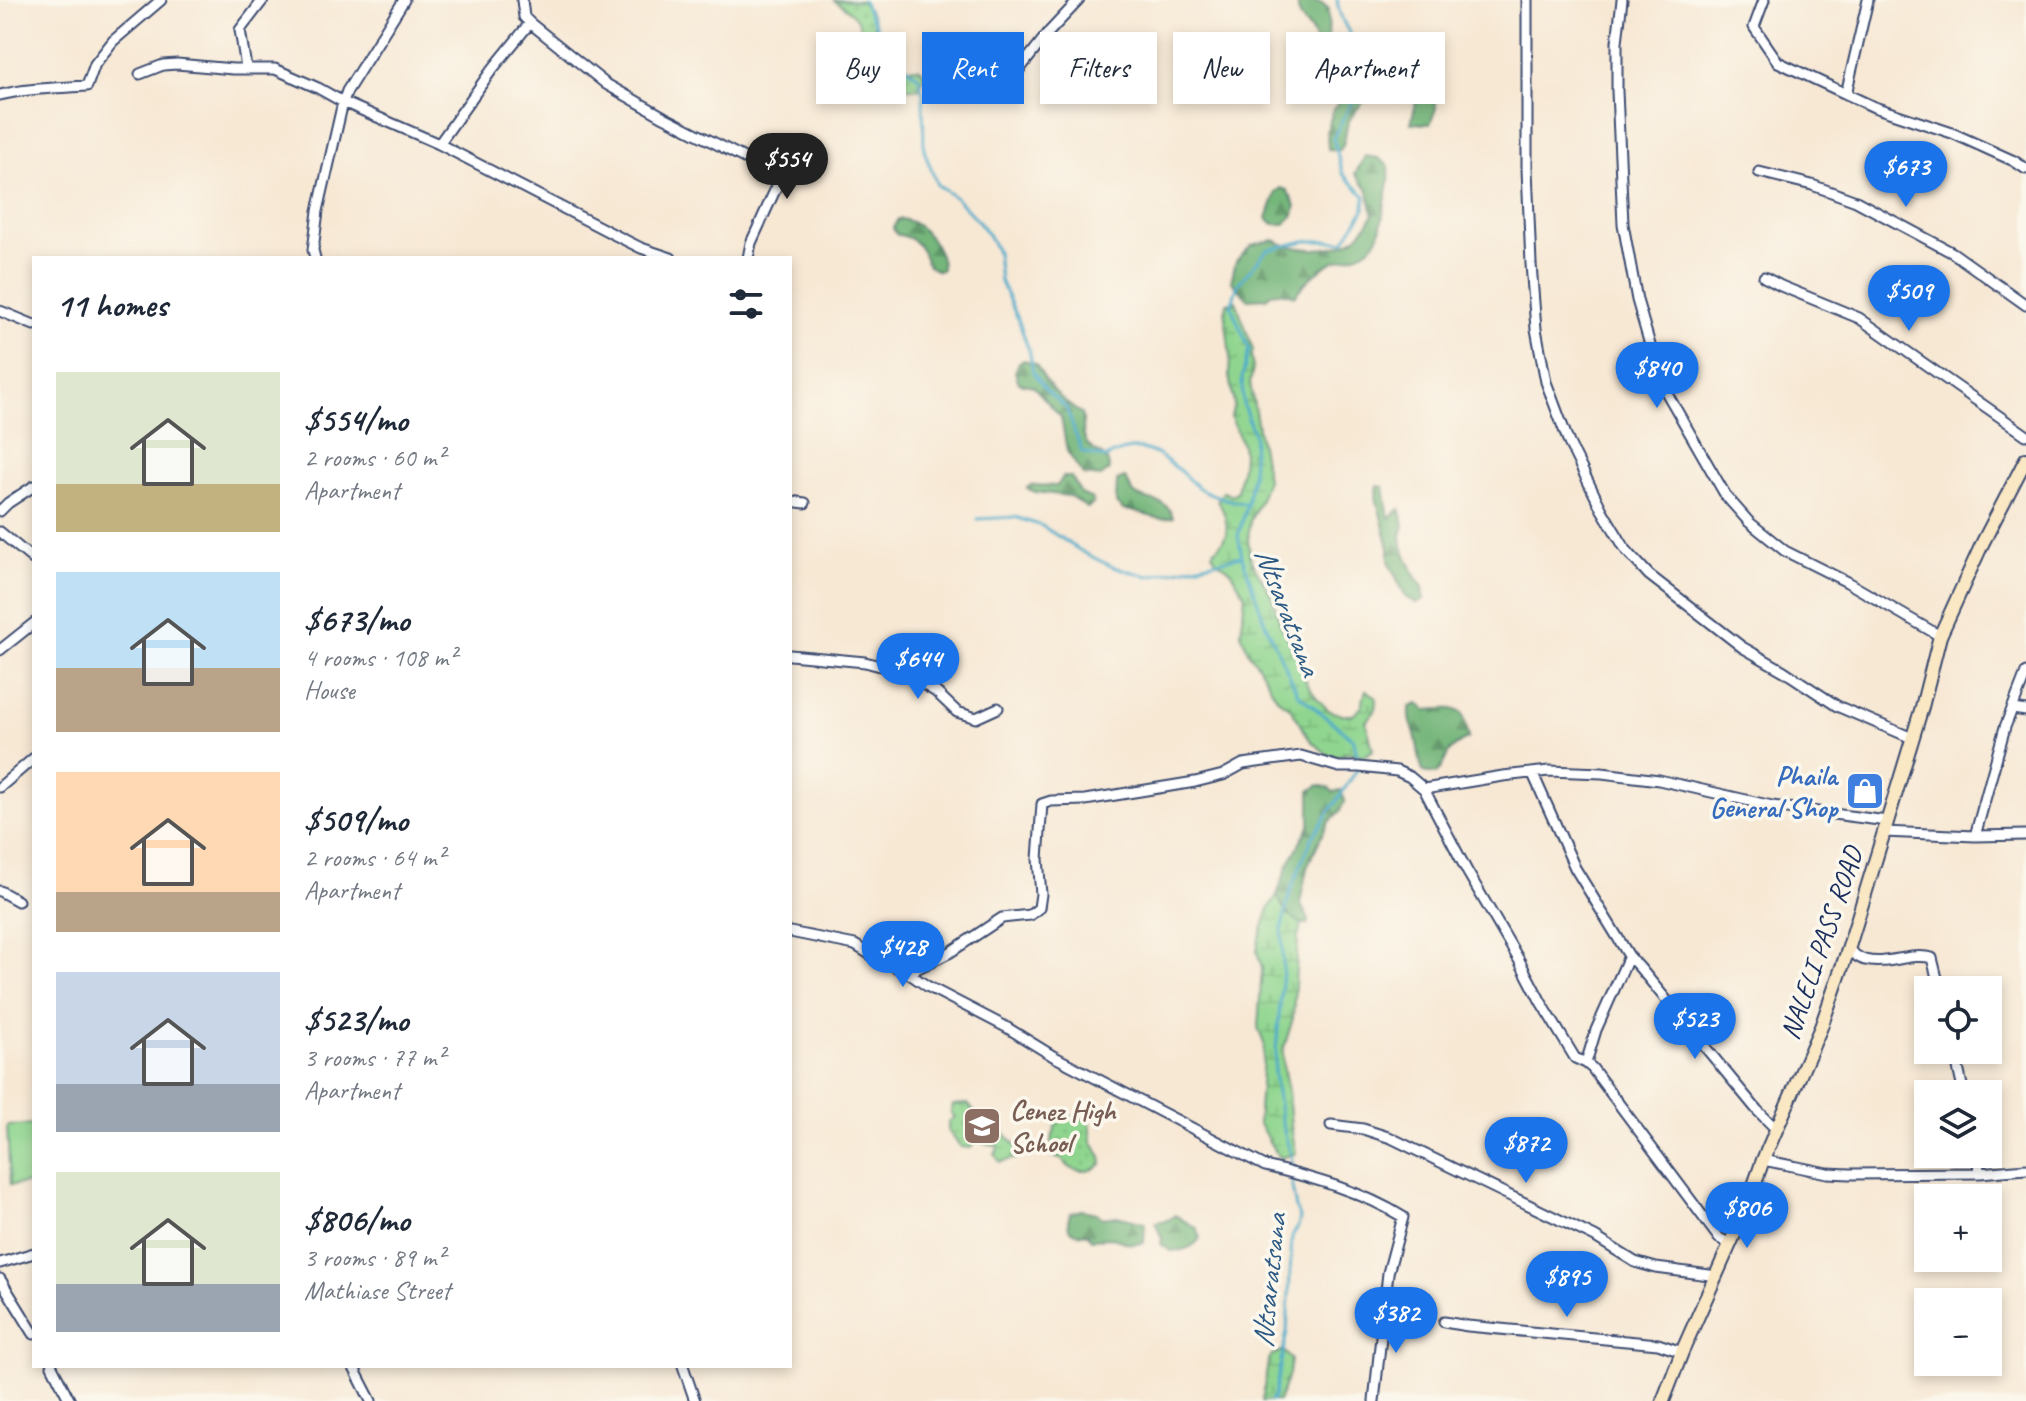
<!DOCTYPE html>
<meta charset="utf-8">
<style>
body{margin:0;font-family:Caveat,sans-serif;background:#f2f2f3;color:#1f2937;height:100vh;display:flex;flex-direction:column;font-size:30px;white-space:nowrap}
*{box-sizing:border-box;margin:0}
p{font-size:26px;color:#747a83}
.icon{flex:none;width:44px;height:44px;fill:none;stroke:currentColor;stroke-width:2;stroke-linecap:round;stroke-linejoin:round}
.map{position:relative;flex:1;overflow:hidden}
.panel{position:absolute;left:32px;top:256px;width:760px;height:1112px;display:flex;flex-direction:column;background:#fff;border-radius:0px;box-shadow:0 4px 12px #0003}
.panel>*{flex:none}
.hud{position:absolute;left:816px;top:32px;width:760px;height:72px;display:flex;gap:16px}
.buttons{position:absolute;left:1914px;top:976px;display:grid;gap:16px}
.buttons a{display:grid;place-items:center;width:88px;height:88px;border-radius:0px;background:#fff;box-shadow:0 4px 12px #0003;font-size:40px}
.price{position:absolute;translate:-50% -68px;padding:0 18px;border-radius:28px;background:#1a73e8;color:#fff;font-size:26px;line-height:52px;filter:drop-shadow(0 2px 4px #0008)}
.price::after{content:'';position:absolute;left:50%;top:48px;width:24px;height:18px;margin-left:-12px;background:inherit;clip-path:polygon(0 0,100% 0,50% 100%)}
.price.selected{background:#222;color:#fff}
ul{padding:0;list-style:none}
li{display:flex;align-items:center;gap:24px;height:200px;padding:0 24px}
li span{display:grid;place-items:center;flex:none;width:224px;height:160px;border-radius:0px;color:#555}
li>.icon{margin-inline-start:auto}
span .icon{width:96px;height:96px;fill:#fffc;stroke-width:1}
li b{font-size:34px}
h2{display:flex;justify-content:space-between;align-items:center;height:96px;padding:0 24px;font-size:34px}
.chip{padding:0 28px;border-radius:0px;background:#fff;box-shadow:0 4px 12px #0003;font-size:28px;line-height:72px}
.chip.selected{background:#1a73e8;color:#fff}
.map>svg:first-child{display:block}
.grass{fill:url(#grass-dots);stroke:#568276;stroke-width:2}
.forest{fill:url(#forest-firs);stroke:#48726c;stroke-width:2}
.wetland{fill:url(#wetland-marsh);stroke:#568276;stroke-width:2}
.garden{fill:#90d58f;stroke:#568276;stroke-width:2}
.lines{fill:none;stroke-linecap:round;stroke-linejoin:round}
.stream{stroke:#4cabcb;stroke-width:3}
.minor-casing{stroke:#3c4b70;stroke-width:13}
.secondary-casing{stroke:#3c4b70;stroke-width:16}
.minor{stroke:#fff;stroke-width:9}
.secondary{stroke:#fae7c3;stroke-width:12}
.labels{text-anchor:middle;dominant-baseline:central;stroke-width:7;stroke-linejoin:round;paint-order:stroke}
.shop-label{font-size:28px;font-weight:bold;fill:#366cbe;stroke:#fbf7ec;text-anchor:end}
.street-label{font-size:28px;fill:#1b2f5e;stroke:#fbf7ec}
.education-label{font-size:28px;font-weight:bold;fill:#785e54;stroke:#fbf7ec;text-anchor:start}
.water-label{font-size:30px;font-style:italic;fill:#2c5a84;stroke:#fbf7ec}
</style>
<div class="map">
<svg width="2026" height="1401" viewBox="0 0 2026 1401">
<defs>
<pattern id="grass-dots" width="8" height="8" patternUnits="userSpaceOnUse" patternTransform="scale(2)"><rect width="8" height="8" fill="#90d58f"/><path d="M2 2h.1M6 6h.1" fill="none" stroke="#7cb77e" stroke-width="1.8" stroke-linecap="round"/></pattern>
<pattern id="forest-firs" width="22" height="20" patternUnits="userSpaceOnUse" patternTransform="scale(2)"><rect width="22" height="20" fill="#74b67a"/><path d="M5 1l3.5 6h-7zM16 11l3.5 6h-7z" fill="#5e9467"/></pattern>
<pattern id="wetland-marsh" width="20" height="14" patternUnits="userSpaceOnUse" patternTransform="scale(2)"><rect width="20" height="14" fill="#90d58f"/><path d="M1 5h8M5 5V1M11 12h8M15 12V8" fill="none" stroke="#7cb77e"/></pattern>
</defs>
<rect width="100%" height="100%" fill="#fbf7ec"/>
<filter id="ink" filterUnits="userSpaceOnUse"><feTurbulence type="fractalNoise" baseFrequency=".0125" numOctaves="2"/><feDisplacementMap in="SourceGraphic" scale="16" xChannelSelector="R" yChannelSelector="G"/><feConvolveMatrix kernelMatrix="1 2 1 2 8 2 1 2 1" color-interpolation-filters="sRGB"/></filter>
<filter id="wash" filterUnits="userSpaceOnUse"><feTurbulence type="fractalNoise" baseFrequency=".006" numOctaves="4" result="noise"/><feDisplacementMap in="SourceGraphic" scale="32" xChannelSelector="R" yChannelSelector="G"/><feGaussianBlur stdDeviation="1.8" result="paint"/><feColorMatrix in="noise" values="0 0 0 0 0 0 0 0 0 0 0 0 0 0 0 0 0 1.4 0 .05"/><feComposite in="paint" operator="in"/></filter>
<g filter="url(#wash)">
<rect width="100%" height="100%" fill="#f7e8d4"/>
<path class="grass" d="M833,0L861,1C866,7 873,14 874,23C875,29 873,36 873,43C875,67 899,69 919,68L926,75L918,89C890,87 875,79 854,61C865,29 864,18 833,0Z
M968,1104C977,1115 977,1121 994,1121L1021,1152L1018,1158L1000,1162L995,1155L999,1146L976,1141L971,1148L961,1147L948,1131V1122L954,1118L951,1112L953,1105Z
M1066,1116L1090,1120L1092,1141L1101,1157L1102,1164C1091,1174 1071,1174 1063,1160L1051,1156L1049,1152L1057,1120Z"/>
<path class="forest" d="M1304,0L1322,3L1329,9L1328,43L1323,49L1316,50C1317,25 1295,25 1298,1Z
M1373,46L1377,52C1373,65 1378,78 1372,90C1367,101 1355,109 1349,121C1344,131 1347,141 1340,150L1328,149L1327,130L1334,108L1367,68L1368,56Z
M1428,52L1439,54V77L1435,89L1436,108L1430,124L1411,123Z
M1365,156L1378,158L1389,166C1390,183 1388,187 1385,203C1381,220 1383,238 1368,249C1358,257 1343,257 1332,262C1317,270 1304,283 1294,296C1283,292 1275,289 1266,298L1248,299L1231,281L1236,261L1252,245L1274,240C1294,251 1327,252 1348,242C1359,237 1367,225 1373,215L1368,190L1355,174Z
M1281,188L1287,190L1296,206L1294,215L1285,224H1273L1267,218L1276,192Z
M898,219C920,219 943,248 942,269L939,271C922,268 927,251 915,242C910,237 903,236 896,234L893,228Z
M1024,360L1036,364C1046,384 1062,402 1082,414C1085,425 1080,436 1089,446C1098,456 1109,453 1109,470L1101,477L1083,475L1067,451L1061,417L1033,386L1019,383L1015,372L1019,362Z
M1063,477H1071L1081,494L1092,499L1093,504L1087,508L1069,496L1035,492L1027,488L1031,485L1057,486Z
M1125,478C1128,482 1131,491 1135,494C1149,505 1165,495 1173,517C1155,523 1141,510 1123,510L1116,503L1117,481Z
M1378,486L1384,487L1389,518L1400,509L1404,525L1401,536L1402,546L1416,578L1423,586L1424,599L1417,603L1406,597L1389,563V548L1376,497Z
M1419,704L1426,710C1440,710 1451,705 1463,714L1469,738C1461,742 1451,747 1447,756C1443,764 1443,767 1436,774L1423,772C1419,761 1419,751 1416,739C1413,724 1409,725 1410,707Z
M1319,785L1329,788L1333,792L1341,790L1345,801L1339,812L1328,823L1311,858L1307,868L1300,903L1309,920L1308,924C1291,925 1284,909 1277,895L1288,865L1310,824V791Z
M1081,1210L1097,1213L1102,1218L1117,1216L1145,1223L1144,1243L1131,1244L1112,1238L1091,1239L1088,1234L1076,1233L1069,1229L1068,1220L1070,1213Z
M1175,1215L1198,1229L1200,1238C1194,1248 1182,1251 1171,1251L1161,1244L1162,1238L1155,1222L1168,1220Z"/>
<path class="wetland" d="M1236,301L1253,350L1251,356L1253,369L1250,383L1267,479L1259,502L1250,521L1248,541L1251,561L1271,594L1281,626L1304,668L1306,682L1316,697L1328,710L1342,715H1353L1361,708L1366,690L1376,697L1375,711L1366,722L1373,750L1364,756L1348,753L1332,758L1310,740L1290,707L1280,701L1275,695L1258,665L1249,653L1241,633L1245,595L1229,569L1216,560L1212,553C1215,549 1219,546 1222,542C1231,531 1225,510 1217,501L1223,492L1231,495L1237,492L1242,467L1243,454L1242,444L1231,417L1234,404L1229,376L1230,357L1225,313L1227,303Z
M1277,895L1287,915L1302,924L1298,937L1293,1018L1283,1051V1066L1288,1091L1291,1126L1296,1153L1281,1158C1270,1148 1267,1135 1258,1123L1264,1044L1258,1027L1262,968L1257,952L1259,939L1269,908Z
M1283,1350L1291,1360L1289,1374L1278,1401H1262L1268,1362L1271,1356Z"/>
<path class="garden" d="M34,1125V1183L10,1185L7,1126Z"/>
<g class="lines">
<path class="stream" d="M863,0L867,10L894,58L919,77L923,95L924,150L937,185L956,198L977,220L989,236L997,252L1000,281L1018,319L1030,354L1033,372L1046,390L1066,408L1082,452L1105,458C1138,441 1152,448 1180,471C1187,477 1192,483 1199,488C1210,495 1235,502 1247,504
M978,519L1015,517L1042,526L1084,553L1113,567L1148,576L1242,556
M1271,1401L1274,1396L1287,1332L1292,1236L1298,1227L1300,1218L1296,1209L1292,1187L1294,1173L1291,1155L1282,1124L1274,1074L1283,970L1282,927L1291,889L1312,838L1359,767L1354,740L1298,694L1265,623L1242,556L1238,536L1247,504L1252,476L1254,436L1243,404L1242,378L1249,349L1231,306L1238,284L1267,250L1305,241H1344L1364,210L1365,196L1343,174L1333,138L1364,79L1365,54C1352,39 1339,20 1337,0"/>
</g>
</g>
<g filter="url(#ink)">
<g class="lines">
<defs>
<path id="minor" d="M522,0L524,17L530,23
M1527,0V169L1531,264L1536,329L1546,382L1569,443L1602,510L1626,550L1649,575L1742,647L1784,671L1837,706L1912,738
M1622,0L1617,42V91L1623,224L1637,300L1661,383L1726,496L1749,522L1785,551L1847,582L1940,636
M1764,0L1754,27L1778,62L1874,107L1952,133L2014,161L2026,169
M246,67L240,30L263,0
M140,74L163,65L177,64L233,69H275L318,88L343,102L439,144L615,235L641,248L671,258
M1008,84L1049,32L1079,0
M1846,94L1868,0
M0,95C28,88 58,88 87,86L95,64L113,41L161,0
M439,144L491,71L530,23L606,84L664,117L781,177L751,243L748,258
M1759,172L1812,185L1856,201L1953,253L2026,305
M315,258L313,250L318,211L343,102L347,91L404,0
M1764,277L1781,286L1859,318L2026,435
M0,311L34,325
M790,501L805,503
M0,511L8,503L34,486
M0,532L34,560
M0,650L34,623
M790,655L865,662L903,672L936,692L957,712L976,718L998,708
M2013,709L2026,711
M1533,774L1575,868L1629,956L1640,968L1757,1110L1776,1129
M0,787L34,758
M1424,789L1467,871L1519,960L1541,1002L1575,1058L1586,1063L1592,1068L1719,1238L1730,1244
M1884,832L1975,836L2026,835
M1975,836L2005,727L2026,673
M0,891L18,901
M790,932L855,945L871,955L908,973L949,953L1002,918L1030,915L1039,908L1041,894L1038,859L1042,804L1051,801L1085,800L1195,782L1223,775L1243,764L1301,756L1339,767H1359L1397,771L1410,777L1424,789L1503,776L1549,771L1602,773L1659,780L1772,806L1887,821
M1848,950C1853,953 1859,959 1865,960C1887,966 1910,952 1932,958L1940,990
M908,973L927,986L1006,1027L1053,1056L1265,1166C1313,1178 1361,1191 1403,1217L1388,1273L1374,1401
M1954,1050L1964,1094
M1586,1063L1596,1030L1629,956
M1331,1125L1363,1129L1391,1138L1595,1237L1635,1262L1656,1268L1717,1276
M1976,1154L1980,1173
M1763,1160L1827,1173L1850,1174L1980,1173L2026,1169
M0,1263L34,1253
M0,1279L34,1334
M1444,1322L1468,1326L1658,1344L1682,1352
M52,1366L70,1401
M353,1366L371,1401
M683,1366L695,1401"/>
<path id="secondary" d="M1663,1401L1682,1352L1746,1208L1763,1160L1821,1027L1848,950L1884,832L1922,707L1940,636L1983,542L2026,459"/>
</defs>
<use href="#minor" class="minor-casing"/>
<use href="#secondary" class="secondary-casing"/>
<use href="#minor" class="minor"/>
<use href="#secondary" class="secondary"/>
</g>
</g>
<defs>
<symbol id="shop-square" viewBox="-11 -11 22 22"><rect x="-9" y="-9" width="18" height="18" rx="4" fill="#3f7fe0" stroke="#fbf7ec"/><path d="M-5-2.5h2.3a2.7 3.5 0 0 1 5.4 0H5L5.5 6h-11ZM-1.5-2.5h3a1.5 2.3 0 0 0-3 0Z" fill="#fff"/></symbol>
<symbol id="school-square" viewBox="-11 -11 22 22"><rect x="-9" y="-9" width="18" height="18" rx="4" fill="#8d6e63" stroke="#fbf7ec"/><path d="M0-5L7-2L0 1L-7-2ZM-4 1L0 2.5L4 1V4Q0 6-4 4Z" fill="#fff"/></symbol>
</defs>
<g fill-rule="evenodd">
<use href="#shop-square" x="1843" y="769" width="44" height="44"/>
<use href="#school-square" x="960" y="1104" width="44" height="44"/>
</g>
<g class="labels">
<g class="shop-label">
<text x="1837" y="775">Phaila<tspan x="1837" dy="32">General Shop</tspan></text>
</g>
<g class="street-label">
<text transform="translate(1821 943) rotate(-71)">NALELI PASS ROAD</text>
</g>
<g class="education-label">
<text x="1010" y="1110">Cenez High<tspan x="1010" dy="32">School</tspan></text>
</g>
<g class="water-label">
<text transform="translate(1288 611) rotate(69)">Ntsaratsana</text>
<text transform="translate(1269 1281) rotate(-84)">Ntsaratsana</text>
</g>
</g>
</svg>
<div class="buttons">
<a><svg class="icon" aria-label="locate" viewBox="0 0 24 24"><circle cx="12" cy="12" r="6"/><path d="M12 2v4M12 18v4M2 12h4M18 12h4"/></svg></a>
<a><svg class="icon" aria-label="layers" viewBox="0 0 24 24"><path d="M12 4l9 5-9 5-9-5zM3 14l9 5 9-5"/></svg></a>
<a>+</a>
<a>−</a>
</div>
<b class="price selected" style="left:787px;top:201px">$554</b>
<b class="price" style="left:1906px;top:209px">$673</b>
<b class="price" style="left:1909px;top:333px">$509</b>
<b class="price" style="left:1657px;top:410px">$840</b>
<b class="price" style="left:918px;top:701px">$644</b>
<b class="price" style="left:903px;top:989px">$428</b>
<b class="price" style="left:1695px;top:1061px">$523</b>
<b class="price" style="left:1526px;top:1185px">$872</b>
<b class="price" style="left:1747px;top:1250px">$806</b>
<b class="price" style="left:1567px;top:1319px">$895</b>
<b class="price" style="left:1396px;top:1355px">$382</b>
<div class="hud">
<a class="chip">Buy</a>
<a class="chip selected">Rent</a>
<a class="chip">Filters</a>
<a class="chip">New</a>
<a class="chip">Apartment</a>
</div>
<section class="panel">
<h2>11 homes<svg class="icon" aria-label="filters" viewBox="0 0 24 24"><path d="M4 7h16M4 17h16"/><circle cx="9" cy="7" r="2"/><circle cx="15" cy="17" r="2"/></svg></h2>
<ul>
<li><span style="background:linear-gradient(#dfe7d0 70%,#c2b280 0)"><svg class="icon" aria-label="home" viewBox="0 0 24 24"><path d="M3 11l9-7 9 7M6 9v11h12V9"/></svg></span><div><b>$554/mo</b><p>2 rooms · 60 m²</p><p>Apartment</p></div></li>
<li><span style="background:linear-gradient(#bfe0f5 60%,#b9a48a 0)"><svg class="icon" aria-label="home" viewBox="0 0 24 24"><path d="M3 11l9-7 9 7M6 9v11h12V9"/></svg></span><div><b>$673/mo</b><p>4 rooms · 108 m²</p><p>House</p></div></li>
<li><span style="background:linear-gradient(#ffd9b3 75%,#b9a48a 0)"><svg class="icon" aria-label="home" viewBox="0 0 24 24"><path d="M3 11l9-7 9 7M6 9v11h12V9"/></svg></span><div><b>$509/mo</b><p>2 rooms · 64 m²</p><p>Apartment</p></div></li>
<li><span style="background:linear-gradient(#c9d6e8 70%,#9aa5b1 0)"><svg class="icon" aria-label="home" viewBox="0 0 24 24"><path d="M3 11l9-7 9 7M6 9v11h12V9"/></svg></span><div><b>$523/mo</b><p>3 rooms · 77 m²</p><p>Apartment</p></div></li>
<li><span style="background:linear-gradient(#dfe7d0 70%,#9aa5b1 0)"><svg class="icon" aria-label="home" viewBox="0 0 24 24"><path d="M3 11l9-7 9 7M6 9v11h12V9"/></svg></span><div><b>$806/mo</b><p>3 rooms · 89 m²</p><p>Mathiase Street</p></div></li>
</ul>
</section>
</div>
